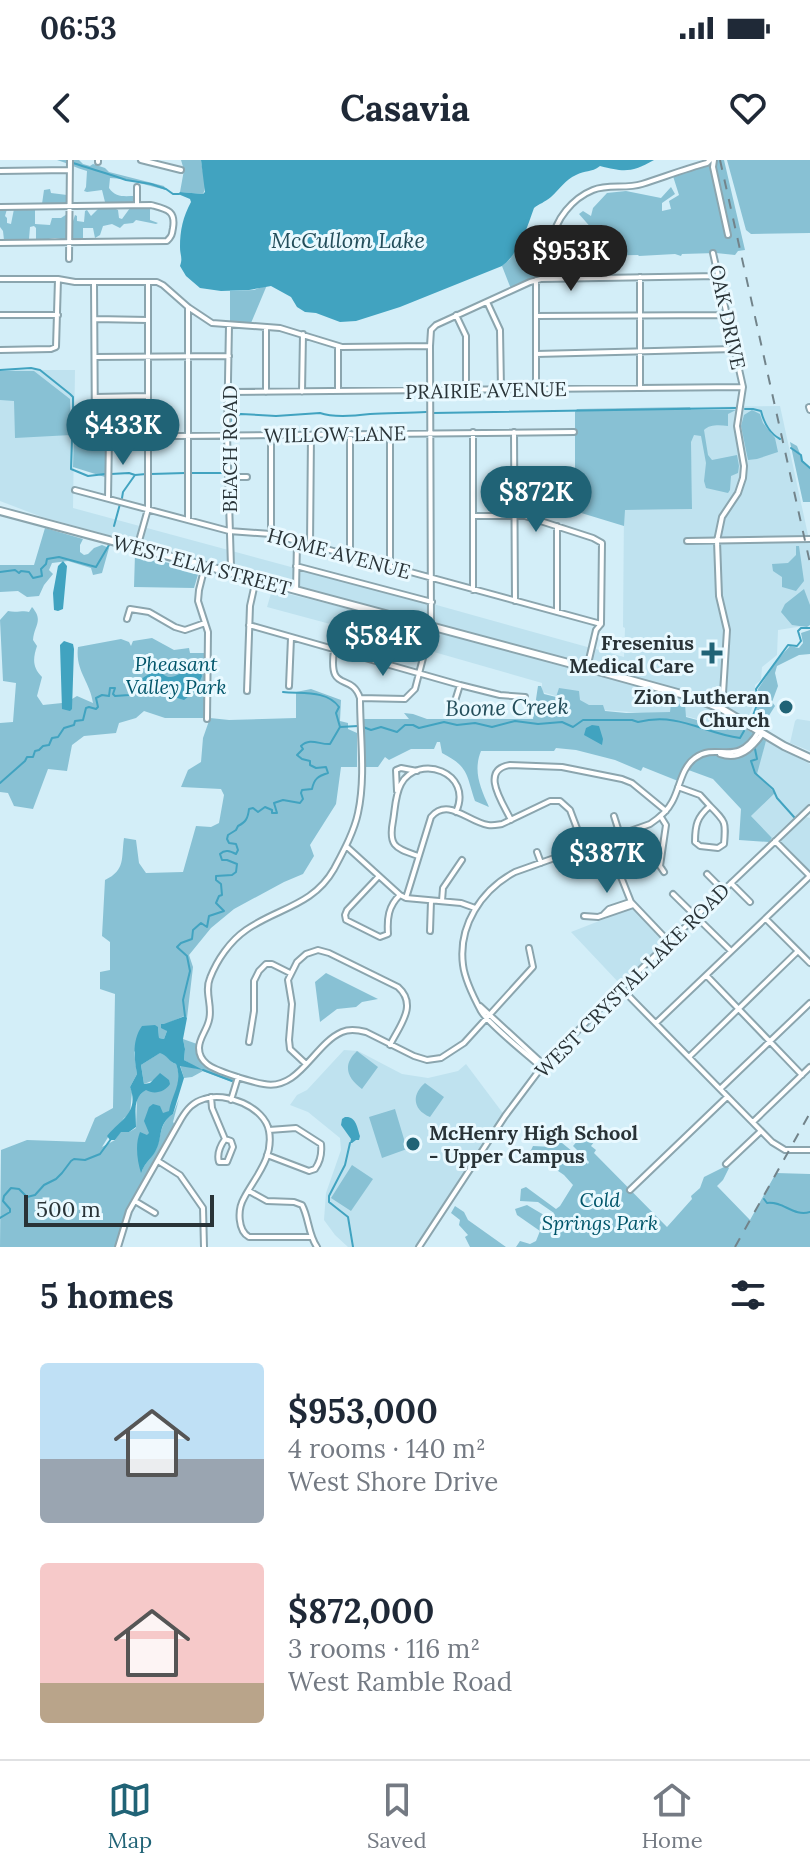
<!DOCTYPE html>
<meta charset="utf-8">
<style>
body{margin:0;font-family:Lora,serif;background:#f6f6f7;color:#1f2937;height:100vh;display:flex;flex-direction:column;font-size:30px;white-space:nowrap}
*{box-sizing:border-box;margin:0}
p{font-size:26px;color:#747a83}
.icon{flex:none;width:44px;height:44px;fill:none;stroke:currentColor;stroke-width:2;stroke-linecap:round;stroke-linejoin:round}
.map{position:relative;height:1087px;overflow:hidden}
.details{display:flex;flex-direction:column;background:#fff;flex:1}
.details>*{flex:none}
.scale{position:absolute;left:24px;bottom:20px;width:190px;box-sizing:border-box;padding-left:8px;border:4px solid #293337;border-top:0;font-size:22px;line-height:28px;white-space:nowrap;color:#293337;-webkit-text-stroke:6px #e9f9ff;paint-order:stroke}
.price{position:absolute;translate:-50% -68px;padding:0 18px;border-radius:28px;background:#206376;color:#fff;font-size:26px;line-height:52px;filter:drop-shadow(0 2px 4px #0008)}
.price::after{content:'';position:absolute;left:50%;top:48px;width:24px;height:18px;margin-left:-12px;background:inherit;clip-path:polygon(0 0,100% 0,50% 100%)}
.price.selected{background:#222;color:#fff}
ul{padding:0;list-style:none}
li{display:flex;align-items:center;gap:24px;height:200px;padding:0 40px}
li span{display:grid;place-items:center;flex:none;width:224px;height:160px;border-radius:8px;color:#555}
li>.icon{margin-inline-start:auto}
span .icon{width:96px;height:96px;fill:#fffc;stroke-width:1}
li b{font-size:34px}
h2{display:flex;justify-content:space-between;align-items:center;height:96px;padding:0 40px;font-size:34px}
.status{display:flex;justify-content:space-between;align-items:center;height:56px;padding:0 40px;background:#fff;direction:ltr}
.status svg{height:22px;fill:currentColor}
header{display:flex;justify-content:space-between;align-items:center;height:104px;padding:0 40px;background:#fff;font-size:36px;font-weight:700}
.tab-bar{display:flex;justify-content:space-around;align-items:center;height:112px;border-top:2px solid #e0e1e3;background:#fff;font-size:22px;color:#747a83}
.tab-bar a{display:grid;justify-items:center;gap:4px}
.tab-bar .selected{color:#206376}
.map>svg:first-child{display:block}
.built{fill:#bfe2ef}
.green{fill:#88c1d4}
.water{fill:#41a3c0}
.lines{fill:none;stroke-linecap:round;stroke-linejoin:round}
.stream{stroke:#41a3c0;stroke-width:2}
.minor-casing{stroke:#8ba5ae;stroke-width:8}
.major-casing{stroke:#8ba5ae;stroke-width:10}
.minor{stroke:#fff;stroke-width:4}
.major{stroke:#fff;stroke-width:6}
.rail{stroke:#72838a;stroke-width:2;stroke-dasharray:10 10;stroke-linecap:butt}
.poi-dot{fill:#206376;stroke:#e9f9ff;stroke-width:3}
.labels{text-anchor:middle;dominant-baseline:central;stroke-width:6;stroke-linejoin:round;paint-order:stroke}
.street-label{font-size:20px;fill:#293337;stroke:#e9f9ff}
.poi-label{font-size:20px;font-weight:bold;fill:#293337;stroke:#e9f9ff;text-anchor:end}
.park-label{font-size:20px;font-style:italic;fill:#00556a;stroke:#e9f9ff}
.water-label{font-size:22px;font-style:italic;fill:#234d5a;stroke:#e9f9ff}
</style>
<div class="status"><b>06:53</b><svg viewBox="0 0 49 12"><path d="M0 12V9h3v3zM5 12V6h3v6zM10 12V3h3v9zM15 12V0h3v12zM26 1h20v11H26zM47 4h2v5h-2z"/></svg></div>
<header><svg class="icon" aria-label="back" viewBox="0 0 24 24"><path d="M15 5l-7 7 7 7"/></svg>Casavia<svg class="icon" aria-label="heart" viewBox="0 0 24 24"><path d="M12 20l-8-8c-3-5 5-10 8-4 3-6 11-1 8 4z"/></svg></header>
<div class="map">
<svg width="810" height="1087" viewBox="0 0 810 1087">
<rect width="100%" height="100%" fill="#d3eef8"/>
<path class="built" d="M0,210H75L73,348L428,444V462L42,357L0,341Z
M780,246L810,384V465L778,470L777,495L762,507L761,520L755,525V541L747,560L718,544L591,506L596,489L624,497L625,468L623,467L624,350L692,349L690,247Z
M272,430L428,468L423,489L267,447Z
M433,444L591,488L586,504L434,464Z
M433,469L668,534L718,552L709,562L685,556L603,550L542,532V523L427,490Z
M797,559L810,561V591L790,583L795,561Z
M766,581L810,604V643L772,678L751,656L775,633L756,614Z
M806,657L810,658V714L780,682Z
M636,744L669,777L620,824L571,772L612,756Z
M344,890L358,891L402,914L428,918L458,911L466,904L505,956L419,1087H348L335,1075L324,1060L326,1033L341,990L340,978L308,952L290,945L297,935L307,930Z"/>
<path class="green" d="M57,0H79L83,4L90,6L93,4L105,8L109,12L164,26L166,30L124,19L110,18L109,28C116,38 124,36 135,36L134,42H105L102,30L87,32L84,31L86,27L87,11C76,8 67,3 57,0Z
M181,0H201C202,11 208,25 203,34L180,32L184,10Z
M704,0H724L745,90L738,91L735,95L716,93L682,94L681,96L675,94L639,96L638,95L537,97L536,118L511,129L502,106L510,99L521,82L557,83L558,80L586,78L584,77L593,70L579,54L583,51L591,56L593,48L607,33L626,31L661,38L671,27L675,34L662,43V51L671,49L669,41L679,35L672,13L698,5Z
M727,0H810V73L751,74L746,70Z
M50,29L51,33L67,35V43L42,44L44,30Z
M35,48V64L50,65L52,58H61L67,54V80L55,78L36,81V68L34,66L30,67L29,79L4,80L3,71L0,67V49H7L5,56L7,58V63L11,64L14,49Z
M99,48H114L118,50L119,58L122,59L130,48L150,49V60L158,63L156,64L136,60L133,63L124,64L120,68L112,64L103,66L100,75L95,78L93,68H83V79H72L73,61L75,55L77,56V61L84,62L85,51L87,50L91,56Z
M267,125L251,163H230V131L254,130Z
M0,211H34L70,239L71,275L15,278L14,241L0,240Z
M690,247L691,250H736L728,254V266C720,265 710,264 704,270L708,295L712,300L737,295L739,306L738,313L731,316L730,330L728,333L706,328L704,321L706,303L701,276L694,275L691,282L692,349L625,350L624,366L578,352L577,349L571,350L564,340L566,333L575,330V252L577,249Z
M752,250L760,254L763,263L775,278L778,292L757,299L748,300L741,266L744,255Z
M109,276L108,318L73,307L74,277Z
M790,282L797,286L803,301L810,307V342H803Z
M45,368L83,379L80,385V392L84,395L88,394L94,388L102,385L109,388L102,413L93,415L91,408L68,401L52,403L49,410L53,414L44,425L39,436L27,437L18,431L0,432V405H34Z
M796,386H799L804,421L796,431L782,427V417L773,411L772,404L788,403L796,395Z
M135,394L199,411L194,428L134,427Z
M804,429L810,445V465L807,467L792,465L781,452L785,444Z
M32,447C44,461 34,465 33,480L37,486C33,498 32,507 42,517L37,536L43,545L62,543V549H72V539L77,536L93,543C90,521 75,511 78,487L121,479L129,482L131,486L133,481L152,478L174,490L189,488L190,493H208L207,523L204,526L206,529L205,558H165L144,551L136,558L119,563L116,573L84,576L72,585L67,611L48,609L33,649L14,646L8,633L0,632V563L13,562L16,523L3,521L0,460L8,451C16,453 24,450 29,452Z
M810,470V494L799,495L777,506L775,513L778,526L772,542L775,546L765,562L757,557L756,561L753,559L759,541L758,529L778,499L790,486L799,488L803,483L801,473Z
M538,526H541L544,534L556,537L559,528L579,531L580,540L589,545H603L605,551L626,553L670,552L671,543L685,544L686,557L708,563L710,565L719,553L766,581L757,614L775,633L751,656L772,678L769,682L739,680L741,649L713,619L683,608L678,621L643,607L641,611L615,600L576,590L556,588L554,591H481C473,611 480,627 489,647L475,641C466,614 469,607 442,593L440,582H437L434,589H411L389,600L385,597L378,607H361L360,559H409L404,553L413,554L427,559H533Z
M311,529L341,540L340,561L348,563V569L357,573V607H341L336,644L310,685L314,696L303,714L284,722L234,749L211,768L189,795L193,807L187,858L184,856L164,865L167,871L164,879L159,878L158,867L134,892L137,914L130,927L132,932L130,954L124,958L115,971H112L102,987L115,980L121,971L129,972L136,968L137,938L154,920L144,924L141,905L161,892C167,895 169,902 176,904C183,921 174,935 170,951C147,959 145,991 142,1011C145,1002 153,997 156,989C162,976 159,963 173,954L179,939L173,962L175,965L125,1056L115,1087H0L1,990L27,980L85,982L95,958L113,948L115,834L100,829V812L110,810V782L102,776L105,720C126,710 121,698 124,678L136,680L139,703L146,713L183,712L196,666L211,667L219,663L224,635L221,629L181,627L188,610L201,602L203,578L210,558L229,560L296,558V532Z
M326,813L378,839L362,842L356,847L337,849L320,862L315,822Z
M183,879L197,884C198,907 215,910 234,917L232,922L203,911L192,917L184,918L180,905L199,909L184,900L185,889Z
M357,891L378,907L362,929C347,918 342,905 357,891Z
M425,923L444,937L430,957C413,950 411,935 425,923Z
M395,949L407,989L382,998L369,957Z
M588,969L597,978L591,986L596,990L594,993L667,1067L692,1039L691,1036L700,1028L704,1017L726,1006L729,1008L723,1020L717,1026L750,1060L776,1013L810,1014V1087H516L520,1081L530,1084L536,1081L540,1071L517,1055L515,1049L527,1045L549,1058L554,1053L538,1042L520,1041L521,1029L526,1027L556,1049L560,1046L573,1025L564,1015L530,992L533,986L553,987L555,980L562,983L588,1004L589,1002L573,986Z
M352,1005L373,1019L351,1051L331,1038Z
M455,1046L464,1052L468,1060L506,1087H470L465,1077L468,1075L459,1065L460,1060L451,1053Z"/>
<path class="water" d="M201,0H654C631,13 624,12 600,6C591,13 585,10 576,15C565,20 559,30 551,37C545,42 539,44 534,48C526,70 520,92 502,106L400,147L356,161L340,162L316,153L305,152L297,147L291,137L271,126L249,130L221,131L200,128L186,116L180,106C183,98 180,95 180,87C180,70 183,57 191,42L190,39L178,34L180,32L203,34L205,32Z
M63,401L67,406L63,449L58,451L54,450L53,433L58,406Z
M64,481L73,484L74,489L72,549L70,551L62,549L60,485Z
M193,506L199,508L202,516L199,523L203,522V525L184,540L144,528L139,521C165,500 160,522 175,516C181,514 186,508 193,506Z
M592,565L599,566L603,579L602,585L584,575L586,568Z
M185,856L187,858L183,879L185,889L184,900L203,910L180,906L184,918L173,954C157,965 163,977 156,990C152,999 146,1000 141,1013C137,1000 135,984 140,972L147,975L149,973L144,961L149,947L153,944L160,946L163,953L169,951C172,934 183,923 176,904C169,902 167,895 160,893L141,905L144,924L150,923L160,913L169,920L170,924C165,932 154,935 146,930C132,938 136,953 136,967L129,972H121L115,980H110L107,976C119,961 140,953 130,927L137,914C134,897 132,880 142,866L155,865L158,867L159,878L164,879L167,871L161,868V864H164Z
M345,957C356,956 357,967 360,976L359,980H356L352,983H350L351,979L341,965L342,959Z"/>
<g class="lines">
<path class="stream" d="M73,3C91,9 110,14 126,20L151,24L166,29L173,34H179
M0,210L31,208L40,210L70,234L73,237V275
M745,249H753L761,251C764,263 769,273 780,279
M433,253L736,248
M230,272L231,257L241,254L276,256L320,253C334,258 354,256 370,254C388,253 408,253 426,252
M72,279L71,309L88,316L105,314
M230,279V305
M791,288L801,295L802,301L810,308
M190,313H224
M111,314L129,313L135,315
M151,314L185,313
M122,338L123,332L135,315L146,314
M114,366L120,344
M0,412L15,410L19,413L21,411L29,412L33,418L42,416L41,409L46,404L47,399L59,397L96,407L109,385
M283,532C302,534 327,530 339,547L336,553L340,567
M752,558L758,542L756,529L788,485L797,486L801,481L798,471L801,468H810
M363,567L371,570L381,567L397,572L405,565H413L419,568L444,562L457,565L475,563L492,567L515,561L538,564L562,562L573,567L583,560H632L638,562C679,552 703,573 740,578L744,571
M755,589L757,599L751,601L755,613L773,629L777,638L794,657
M0,623L25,601L27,597H33L35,591L39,590L43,586L49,585L52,578L58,577L64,568L74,565L75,561L83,560L86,548L89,547L96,549L98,547L96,538L102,535L109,536L110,528H115L113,534L115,536L129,535L136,527L141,525
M185,856L183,840L190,811L187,796L177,787L181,783L192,779L193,770L201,763L207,767L209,756L224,751L216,743L219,736L222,735L221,724L216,720V716L232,715L236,712L237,704L227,700H222L220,694C225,689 230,691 236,694L238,690L236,684L229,683L227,679L228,675L236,670L238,666C246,662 248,658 249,649L253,648L258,652L265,647L272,650V653H277L274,643L283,640L300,643L303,639L301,633L302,630L312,629C314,619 318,616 328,613L326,607L316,608L310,605V601L302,599L297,595L303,589L301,586C310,577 320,585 330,584L340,567L358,566
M203,910L232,921
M350,983L345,1005L329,1036V1042L348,1057L353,1087
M764,1039L767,1043C784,1041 793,1057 810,1052
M0,1058L10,1052V1049L3,1041L4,1036L11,1028L19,1029L27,1037L35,1035L44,1025L56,1019L62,1013L71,1001L74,999L85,1000L100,994L111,979"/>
<defs>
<path id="minor" d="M141,0L181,10
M714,0L713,7L728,75
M98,2V0
M0,11L69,10
M137,27V45
M0,47L151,45C166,49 176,50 173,68C171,78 173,74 167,81L0,83
M553,81C554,60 573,38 593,30C608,24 626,29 642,24C664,17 685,9 707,3L710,0
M713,93L743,227L737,266L744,306L743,318L738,333L722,357L717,381L719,436L727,470L722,549
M69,99L70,0
M0,119H58L75,122H157L163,125L188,147L212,163L280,168L342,187L430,186
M536,120V229
M94,123L95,277
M487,142L500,170L501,229
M0,155H58
M456,155L466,176V230
M536,156L726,155
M95,159L148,160
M229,165L227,275L231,407L229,412
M0,190L51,189L56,187L58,119
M536,194L734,189
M95,197L229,196
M640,227V117
M338,231V186
M229,232L743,227
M266,232V167
M302,232L303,174
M95,237L148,236
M809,247L810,250
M514,272L515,441
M75,277L574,272
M515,314L576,313
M228,317H247
M75,330L229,371L271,374L601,464
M108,338L109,276
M473,356H525L593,378L602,383L601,464L596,470L587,508
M188,359V147
M271,374V274
M687,381L810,379
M310,385L311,275
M137,388L148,349V122
M350,396V274
M205,406L199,430L198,441L208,472L207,559
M296,406L432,442
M390,406V273
M296,430L297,382
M473,430V272
M557,452V366
M127,459L130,449L149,452L175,467L185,470L205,463
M249,465L460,525L500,535L525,537
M334,490C328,535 351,511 360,538C360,576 366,616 358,653C354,672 343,692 334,709C313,746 277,748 246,770C230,781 217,800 210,818C204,832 213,846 209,860C207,870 199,878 199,888C199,894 202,900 207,904C215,911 252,922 264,924C299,931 314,884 342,872C349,869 358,870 366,872L414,896L427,900L441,898L464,883L533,807L529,788
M289,526L291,478
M247,531L250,446L256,419
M360,538L405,539L415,529L431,467L430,186L431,170L436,165L530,122L541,119L718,116
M455,541L460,525
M720,594C739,601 752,589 763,573
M678,627L700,635L710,646
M397,631L396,610L401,608L417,611
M710,646C726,662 726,662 724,684L718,688L700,686L695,682C695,665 697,657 710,646Z
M614,656L620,675
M661,657L666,665L660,706L664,712
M511,660C503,643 479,610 510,605L562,607L622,619L632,623L666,651
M606,679L631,742L669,782
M775,681L810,716
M346,686L400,735L406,738L461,743L475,748
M537,692L541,703
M418,696C396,688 388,687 393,661C395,650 395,635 401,624C418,593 474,612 456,652
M707,714L723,730
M379,716L347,750L345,755L346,760L380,777L388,774C387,759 388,746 400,735
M731,723L750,742
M673,734L731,791
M406,738L431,657C448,637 468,662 488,665C493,666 496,665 502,664L550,641H560L570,650L584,687
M442,741L443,728L462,700
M604,754L609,749L630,742
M584,756L598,757L633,745
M766,759L810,803
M430,771L431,741
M707,816L802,915
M621,828L772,982L785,990H810
M480,846L543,904
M656,863L810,716
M249,882L254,851V821L259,811L266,804H272L290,813
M689,897L798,791
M306,904L290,889L289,880L292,844L288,820L297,802L306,794L318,790L329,793L398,827C418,845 400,865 390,885
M541,907C527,894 489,865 481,851C474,838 465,821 463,805C458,766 481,730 515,712L650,664C659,658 667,652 672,642C680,628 681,608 695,598C719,581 736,609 759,571
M720,929L810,843
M211,937L212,948L225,979
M231,940L238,917
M753,962L810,907
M225,979L231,981L233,987L227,1002H219C217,995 220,986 225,979Z
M267,995L309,1011L315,1009C320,1002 322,993 321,984L296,968L269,970
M158,1001L180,1015L203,1048L204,1087
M726,1004L761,971
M630,1030L727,937
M249,1031L267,1041L294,1042L302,1045C309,1058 308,1074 317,1087
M135,1041L155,1053
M118,1087L129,1051L181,959C187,949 193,942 204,939C225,931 265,947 269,971C274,998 255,1017 244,1038C237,1050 238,1071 249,1077H311
M419,1087L505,956L544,904L621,828L810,648"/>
<path id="major" d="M0,351L587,508L692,537L722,549L784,586L810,598"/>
</defs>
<use href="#minor" class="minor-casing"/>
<use href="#major" class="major-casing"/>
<use href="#minor" class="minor"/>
<use href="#major" class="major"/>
<path class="rail" d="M720,0L810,403
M735,1087L810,953"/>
</g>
<g class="poi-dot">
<path d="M708 481h8v8h8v8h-8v8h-8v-8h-8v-8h8z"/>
<circle cx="786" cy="547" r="8"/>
<circle cx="413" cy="984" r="8"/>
</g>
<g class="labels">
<g class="street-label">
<text transform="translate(728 157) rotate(78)">OAK DRIVE</text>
<text transform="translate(486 230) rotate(-1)">PRAIRIE AVENUE</text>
<text transform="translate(335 274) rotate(-1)">WILLOW LANE</text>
<text transform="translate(229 289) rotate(-90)">BEACH ROAD</text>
<text transform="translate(339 393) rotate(15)">HOME AVENUE</text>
<text transform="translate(202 405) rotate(15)">WEST ELM STREET</text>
<text transform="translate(632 820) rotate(-45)">WEST CRYSTAL LAKE ROAD</text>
</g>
<g class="poi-label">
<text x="694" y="482">Fresenius<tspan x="694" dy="23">Medical Care</tspan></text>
<text x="770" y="536">Zion Lutheran<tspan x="770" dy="23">Church</tspan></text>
<text x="429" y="972" text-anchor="start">McHenry High School<tspan x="429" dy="23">- Upper Campus</tspan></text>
</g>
<g class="park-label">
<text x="176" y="503">Pheasant<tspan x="176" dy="23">Valley Park</tspan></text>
<text x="600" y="1039">Cold<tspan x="600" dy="23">Springs Park</tspan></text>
</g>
<g class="water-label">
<text x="348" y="80">McCullom Lake</text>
<text transform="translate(507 547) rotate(-1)">Boone Creek</text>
</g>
</g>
</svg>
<div class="scale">500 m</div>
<b class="price selected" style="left:571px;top:133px">$953K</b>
<b class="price" style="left:123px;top:307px">$433K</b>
<b class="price" style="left:536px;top:374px">$872K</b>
<b class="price" style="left:383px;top:518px">$584K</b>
<b class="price" style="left:607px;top:735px">$387K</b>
</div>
<section class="details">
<h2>5 homes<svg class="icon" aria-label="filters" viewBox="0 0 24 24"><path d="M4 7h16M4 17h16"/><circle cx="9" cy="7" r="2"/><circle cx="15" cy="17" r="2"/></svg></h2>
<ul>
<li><span style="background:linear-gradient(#bfe0f5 60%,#9aa5b1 0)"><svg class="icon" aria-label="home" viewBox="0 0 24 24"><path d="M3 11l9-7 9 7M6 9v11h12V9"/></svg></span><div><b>$953,000</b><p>4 rooms · 140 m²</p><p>West Shore Drive</p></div></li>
<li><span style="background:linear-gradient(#f6c9c9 75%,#b9a48a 0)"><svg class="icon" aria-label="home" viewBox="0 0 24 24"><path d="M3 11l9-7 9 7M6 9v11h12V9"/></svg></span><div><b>$872,000</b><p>3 rooms · 116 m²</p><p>West Ramble Road</p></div></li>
</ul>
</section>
<nav class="tab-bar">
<a class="selected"><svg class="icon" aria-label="map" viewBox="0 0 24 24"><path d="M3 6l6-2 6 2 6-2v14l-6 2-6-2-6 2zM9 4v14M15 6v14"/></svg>Map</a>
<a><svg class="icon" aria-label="saved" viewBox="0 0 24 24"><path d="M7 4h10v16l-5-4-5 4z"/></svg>Saved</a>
<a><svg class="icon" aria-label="home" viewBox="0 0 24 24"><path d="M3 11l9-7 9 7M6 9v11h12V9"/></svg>Home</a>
</nav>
